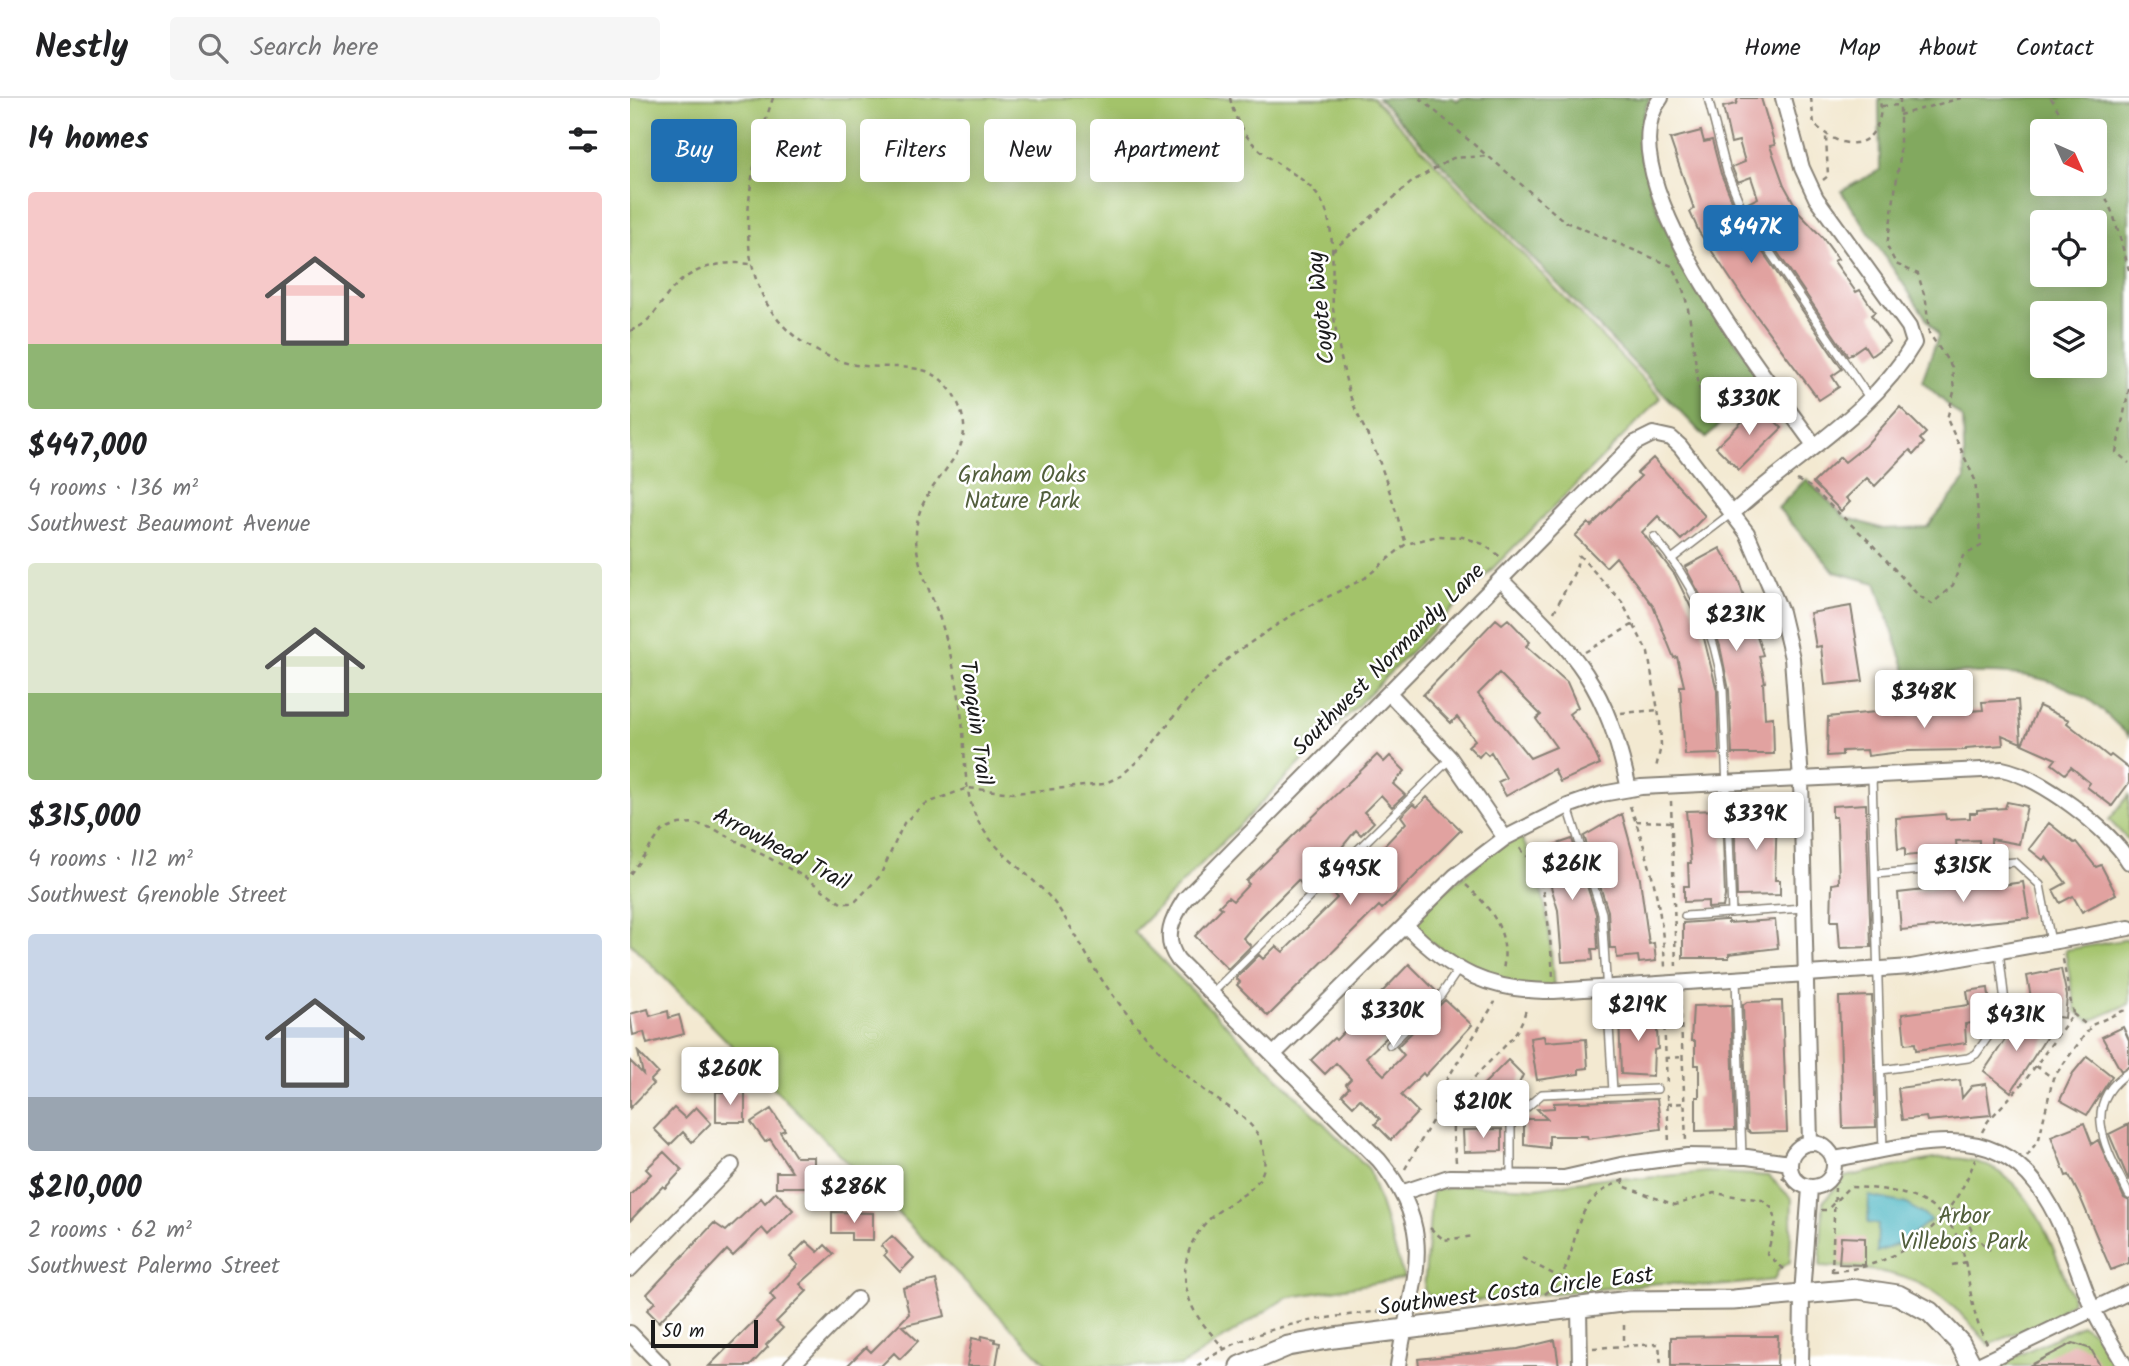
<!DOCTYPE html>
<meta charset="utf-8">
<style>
body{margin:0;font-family:Kalam,sans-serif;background:#f6f6f6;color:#202124;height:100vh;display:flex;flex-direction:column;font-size:26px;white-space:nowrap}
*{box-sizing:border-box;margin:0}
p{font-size:23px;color:#757577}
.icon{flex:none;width:38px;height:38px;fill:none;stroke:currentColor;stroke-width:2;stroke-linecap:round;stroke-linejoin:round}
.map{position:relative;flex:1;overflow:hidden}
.details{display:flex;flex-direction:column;background:#fff;width:630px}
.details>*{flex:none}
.top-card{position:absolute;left:21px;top:21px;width:665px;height:63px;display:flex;gap:14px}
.needle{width:46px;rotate:135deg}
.fabs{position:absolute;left:1400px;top:21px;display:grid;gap:14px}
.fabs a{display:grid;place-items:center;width:77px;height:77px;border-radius:7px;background:#fff;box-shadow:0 4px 18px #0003;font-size:35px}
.scale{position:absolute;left:21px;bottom:18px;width:107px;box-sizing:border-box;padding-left:7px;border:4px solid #1c1c1c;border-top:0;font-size:19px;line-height:24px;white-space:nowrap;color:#1c1c1c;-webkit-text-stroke:5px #fff;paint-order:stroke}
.price{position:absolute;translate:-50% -60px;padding:0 16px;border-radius:7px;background:#fff;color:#222;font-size:23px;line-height:46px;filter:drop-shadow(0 2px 4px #0008)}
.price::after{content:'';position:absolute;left:50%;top:42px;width:21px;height:16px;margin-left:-10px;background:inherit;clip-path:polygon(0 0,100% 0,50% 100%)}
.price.on{background:#1f6fb2;color:#fff}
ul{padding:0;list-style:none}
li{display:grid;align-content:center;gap:14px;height:371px;padding:0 28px}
li span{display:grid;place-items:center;height:217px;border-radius:7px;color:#555}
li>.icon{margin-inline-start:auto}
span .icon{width:126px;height:126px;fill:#fffc;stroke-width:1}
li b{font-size:30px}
h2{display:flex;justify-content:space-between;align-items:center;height:84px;padding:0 28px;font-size:30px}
.tag{padding:0 24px;border-radius:7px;background:#fff;box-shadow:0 4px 18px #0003;font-size:24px;line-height:63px}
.tag.on{background:#1f6fb2;color:#fff}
header{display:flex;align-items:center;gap:42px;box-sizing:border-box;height:98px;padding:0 35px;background:#fff;border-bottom:2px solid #e0e0e0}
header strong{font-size:33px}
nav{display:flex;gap:38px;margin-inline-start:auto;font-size:24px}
.search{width:490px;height:63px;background:#f6f6f6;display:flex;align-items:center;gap:18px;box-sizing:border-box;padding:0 24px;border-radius:7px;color:#757577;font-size:26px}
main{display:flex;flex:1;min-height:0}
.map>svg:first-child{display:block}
.green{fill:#a3c36b;stroke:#607044;stroke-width:2}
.forest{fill:#82a95f;stroke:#4f623e;stroke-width:2;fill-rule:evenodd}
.water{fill:#45b3c1;stroke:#30686e;stroke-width:2}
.building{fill:#e1a2a0;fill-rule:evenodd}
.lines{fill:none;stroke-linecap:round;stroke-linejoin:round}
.lane-casing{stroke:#888276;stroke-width:10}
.street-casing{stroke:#888276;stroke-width:18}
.secondary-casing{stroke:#888276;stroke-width:23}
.path{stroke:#888276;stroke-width:2.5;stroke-dasharray:5 5;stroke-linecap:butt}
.lane{stroke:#fff;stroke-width:7}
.street{stroke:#fff;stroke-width:14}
.secondary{stroke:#fff;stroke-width:19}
.labels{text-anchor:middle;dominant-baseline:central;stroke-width:5;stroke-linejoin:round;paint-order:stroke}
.street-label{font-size:23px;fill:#1c1c1c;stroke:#fff}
.park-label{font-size:23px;fill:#525f3c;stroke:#fff}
</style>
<header>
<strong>Nestly</strong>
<div class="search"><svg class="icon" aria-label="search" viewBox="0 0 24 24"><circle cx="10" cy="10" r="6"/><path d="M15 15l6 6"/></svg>Search here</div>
<nav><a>Home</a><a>Map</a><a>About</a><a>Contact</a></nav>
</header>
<main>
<section class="details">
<h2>14 homes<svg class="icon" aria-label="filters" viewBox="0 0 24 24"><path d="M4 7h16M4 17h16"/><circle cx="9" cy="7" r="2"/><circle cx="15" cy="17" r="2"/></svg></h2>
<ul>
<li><span style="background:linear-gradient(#f6c9c9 70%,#8fb573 0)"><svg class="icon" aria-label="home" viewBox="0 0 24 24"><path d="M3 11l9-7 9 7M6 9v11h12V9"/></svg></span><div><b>$447,000</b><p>4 rooms · 136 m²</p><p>Southwest Beaumont Avenue</p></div></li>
<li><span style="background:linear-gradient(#dfe7d0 60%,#8fb573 0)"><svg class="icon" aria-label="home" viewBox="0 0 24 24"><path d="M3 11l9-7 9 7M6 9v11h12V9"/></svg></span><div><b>$315,000</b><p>4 rooms · 112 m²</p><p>Southwest Grenoble Street</p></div></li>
<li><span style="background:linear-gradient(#c9d6e8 75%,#9aa5b1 0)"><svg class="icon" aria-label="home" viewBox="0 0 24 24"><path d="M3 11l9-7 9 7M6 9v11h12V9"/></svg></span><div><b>$210,000</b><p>2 rooms · 62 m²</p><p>Southwest Palermo Street</p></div></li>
</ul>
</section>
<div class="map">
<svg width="1499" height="1268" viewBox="0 0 1499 1268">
<rect width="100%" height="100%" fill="#fff"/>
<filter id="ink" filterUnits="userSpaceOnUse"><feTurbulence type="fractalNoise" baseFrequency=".0143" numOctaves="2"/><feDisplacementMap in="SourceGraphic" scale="14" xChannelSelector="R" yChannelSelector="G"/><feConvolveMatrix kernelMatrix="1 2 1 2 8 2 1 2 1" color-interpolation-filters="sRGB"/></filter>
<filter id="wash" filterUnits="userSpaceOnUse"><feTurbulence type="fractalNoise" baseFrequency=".00686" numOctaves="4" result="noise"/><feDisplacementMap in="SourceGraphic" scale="28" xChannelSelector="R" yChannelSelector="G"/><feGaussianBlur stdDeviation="1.57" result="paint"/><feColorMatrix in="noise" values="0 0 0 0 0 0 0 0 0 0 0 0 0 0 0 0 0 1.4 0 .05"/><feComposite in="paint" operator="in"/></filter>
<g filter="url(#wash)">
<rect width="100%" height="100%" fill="#f3e9d1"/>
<path class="green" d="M0,0H743L1031,300L504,834L739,1071L774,1180L656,1200L551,1268H419L0,845Z
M1499,697V743L1479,722Z
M887,733C917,780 921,840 924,893L869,889L775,827Z
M1499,841V906L1460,923L1446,914L1435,852Z
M1303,1061C1392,1050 1416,1131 1441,1196L1442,1203L1411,1229H1398L1359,1247C1302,1179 1277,1173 1190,1168L1193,1104L1215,1079Z
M1077,1074L1139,1078L1162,1101L1160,1164L1149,1171L1144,1182L1086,1188L1030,1185L822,1205L806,1204L794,1192L802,1093L835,1087L906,1090L980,1079L1005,1081Z
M1452,1227L1468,1237L1480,1262L1478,1268H1366Z"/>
<path class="forest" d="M748,0H823L828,3L831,0H1020C979,80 1090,218 1133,282L1076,340Z
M1249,0H1499V638C1486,626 1473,612 1459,602C1405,565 1338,576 1277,576L1246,485L1205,474L1148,410L1176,381L1215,419L1253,431L1297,429L1335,382L1333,321L1292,283L1308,238L1211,93L1250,72ZM1412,33H1465V86H1412ZM1412,124H1465V177H1412ZM1412,215H1465V268H1412Z"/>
<path class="water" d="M1239,1098L1277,1106L1301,1122L1271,1145L1247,1154L1248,1126L1238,1125Z"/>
<g id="blocks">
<path class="building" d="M1108,0H1131L1145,47L1140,48L1154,87L1170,116L1192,139L1208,161L1204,163L1226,194L1230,192L1245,214L1241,217L1260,244L1241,258L1234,247L1218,258L1137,139L1151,130L1140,110L1124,120L1119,113L1116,106L1128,100L1121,79L1108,84L1103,72L1102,69L1115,64L1109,43L1101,45L1093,9L1106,6Z
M1071,33L1074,44L1082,42L1091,76L1109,119L1212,271L1202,278L1209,289L1189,302L1114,201L1069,134L1060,114L1064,111L1040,41Z
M1129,307L1152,330L1109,372L1086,349Z
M1270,309L1296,335L1290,341L1294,345L1284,356L1280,352L1278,354L1245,388L1237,380L1216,400L1220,404L1211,413L1183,385L1210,359L1215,364L1235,348Z
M1023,360L1075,418L1051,442L1028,418L1012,434L1045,477L1072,532L1087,593L1089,656L1055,657L1050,588H1054L1047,559L1044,560L1023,508L986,459L976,469L945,438L958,425L961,428L1011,378L1007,375Z
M1090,450L1108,481L1133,557L1129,558L1135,584L1133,585L1135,620L1143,619L1144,656H1102L1099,592L1090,548L1076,508L1055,469Z
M1221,508L1233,583L1195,587L1191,548L1186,549L1180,515Z
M866,521L872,526L878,521L900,544L896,548L937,584L948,609L939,616L960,644L970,666L930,684L924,671L876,698L868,684L876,680L861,654L858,657L854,653L849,659L838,648L845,642L827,619L821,625L793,597ZM869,575L911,617L906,621L926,649L900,660L848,596Z
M1388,602L1391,645L1372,637L1373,647L1336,650V652L1278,653L1238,658L1237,652L1212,653V657L1197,658L1198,619L1265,612L1266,618L1353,612L1352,604Z
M1409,608L1439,622L1437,625L1479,659L1481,657L1499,671V685L1482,708L1457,689L1460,685L1441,669L1435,676L1422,666L1426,661L1392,646Z
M747,657L754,664L760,658L775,673L763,686L775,697L762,709L751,697L734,714L744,724L731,737L726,732L699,765L702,768L689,781L687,779L676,791L668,782L628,822L613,840L621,848L598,871L565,838L592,810L589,808L598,799L603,803L619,786L616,783Z
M797,699L831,732L752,811L749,808L638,918L607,887L610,884L606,880L629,857L633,861L646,848L653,854L707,800L698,790L711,777L720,787L737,770L743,776L759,759L751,751L776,725L771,718L783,706L787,709Z
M1377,704L1397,708L1389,746L1361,741V749L1349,750V742L1326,743L1327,753L1275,758V750L1268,751L1266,720L1315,716L1316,721L1340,720V715H1347V712L1375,710Z
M1236,706L1241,849L1210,850L1208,823H1201L1202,786L1209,785L1207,727L1206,719H1202V708Z
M1147,711L1145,782H1150V797L1107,798L1104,712Z
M1092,712L1095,798L1093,809L1078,810V803L1054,804V788H1059L1058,765H1061L1056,713Z
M992,716L1010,781L1019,846L1024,845L1026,863L1009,865L1008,858L987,860L986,850H980L978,813L954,738Z
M1419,725L1444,745L1446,744L1466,769L1471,767L1486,796L1452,814L1443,798L1430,805L1423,792L1436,785L1416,759L1413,762L1399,751Z
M942,741L966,816L968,851H962L963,862L932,864L928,812L910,752Z
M1363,776L1365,788L1393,784L1399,820L1271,832L1268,795L1331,788L1330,780Z
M1094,822H1098V825L1145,822L1148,850L1099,856V860H1053V825Z
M779,866L806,893L736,959L754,977L774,957L767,949L815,902L842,927L795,978L793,975L771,997L788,1014L761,1042L745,1026L750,1021L730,1001L723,1008L712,997L719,990L716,986L721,981L706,965L695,976L681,962L704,940L706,942Z
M1431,871L1437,898L1435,920L1401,916L1402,905L1397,878Z
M1358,890L1362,922L1335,926L1336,945L1286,952L1285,945L1275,946L1272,916L1339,907L1337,893Z
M1242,898L1246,1029L1213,1030L1209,899Z
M1152,903L1157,1034L1121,1035L1117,1032L1113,907L1117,904Z
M1101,907L1105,1032L1066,1033V999H1069V967H1065V943H1061L1063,908Z
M18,911L20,918L38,913L39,920L49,917L54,936L17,946L14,934L3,937L0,916Z
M1026,915L1028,951L1024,952L1023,978L991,976L989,916Z
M1391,918L1419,935L1381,994L1354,973Z
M1493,929L1499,942V968L1491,973L1472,939Z
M914,938L915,944L956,941L958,970L949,971V976L907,982L900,940Z
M8,954L28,975L20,983L23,986L0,1010V963L13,976Z
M1457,958L1482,978L1457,1017L1430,1002L1443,975Z
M878,962L893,977L876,1015L865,1025L840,1012L844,1004L840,1002L846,989L850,990Z
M1330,982L1332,1000L1342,988L1356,986L1361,1017L1297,1023L1296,1019L1272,1022L1268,990Z
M86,994H115V1024H86Z
M1027,1001L1031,1031L958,1041L957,1038H919V1050L894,1047V1021H917L907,1011L924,1010V1005Z
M66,1009L81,1025L62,1044L53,1034L40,1047L24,1031L44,1010L55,1020Z
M141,1011L155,1032L150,1034L166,1059H184V1083H181V1089H146V1074H162L140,1041L135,1044L121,1024Z
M1454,1025L1462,1046L1468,1042L1494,1100L1499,1103V1165L1481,1172L1451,1101L1439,1077L1436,1078L1421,1038Z
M1499,1026V1083L1479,1036Z
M872,1031V1053L834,1054L833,1032Z
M34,1054L52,1072L35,1090L33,1088L0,1123V1097L21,1076L16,1071Z
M146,1094L163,1112L138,1137L132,1130L103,1158L97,1152L29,1224L17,1212L25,1204L17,1196L84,1125L96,1133L131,1100L135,1105Z
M202,1114L243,1115V1142H221V1135H202Z
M262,1138L284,1160L270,1174L254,1157L257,1154L251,1148Z
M1211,1139L1235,1140V1167L1209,1166Z
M176,1143L188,1154L195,1147L204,1156L170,1186L177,1193L146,1224L153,1230L136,1247L138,1249L120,1268H79L145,1202L140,1196L168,1167L160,1159Z
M306,1182L315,1218L272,1228L288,1243L270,1261L264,1255L251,1268H217L236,1249L241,1254L279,1216L273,1190Z
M352,1238L365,1241V1244L370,1245L366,1268H337L342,1240L351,1242Z
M1098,1238H1148L1147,1268H1041V1239Z
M925,1242L929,1268H789L788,1261L888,1251Z
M1443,1245L1461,1251L1470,1268H1399Z"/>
</g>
</g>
<g filter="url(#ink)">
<use href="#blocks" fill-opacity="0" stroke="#888276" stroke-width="2"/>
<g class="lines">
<defs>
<path id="lane" d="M1078,0L1097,74L1114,116L1240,301
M1024,439C1063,483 1085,534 1093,592L1102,815
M1043,460L1103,414
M1242,679L1253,1053
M938,709L972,815L983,993
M1246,776L1385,764L1410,787L1421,844
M1055,818L1174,810
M1106,881L1112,1059
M582,895L820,661
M760,947L811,897L828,872
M1251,972L1338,960L1346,956L1376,913L1369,853
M1499,974C1447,1008 1479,1055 1499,1097
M881,1080V1023L912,996L1027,991"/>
<path id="street" d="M1031,0C971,75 1139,283 1184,347
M1104,414C1164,358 1242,317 1284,245L1279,229L1186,100L1172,70L1153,0
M871,482C946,556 976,584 999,691
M759,595L820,660L875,740
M775,827C822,874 857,893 924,893L1281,869L1499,830
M644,956L825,778L875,740L938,708L972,696L1011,689L1372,671C1409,678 1480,731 1499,764
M1160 1067a22 22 0 1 1 44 0a22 22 0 1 1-44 0Z
M1204,1061C1241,1055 1281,1044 1319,1044C1414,1043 1434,1138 1461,1207C1470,1228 1484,1248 1495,1268
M774,1094L819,1079L934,1080L991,1067L1057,1058L1117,1059L1160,1065
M0,1171L102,1067
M949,1210L950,1268
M0,1235L32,1268
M161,1268L227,1201
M768,1268C780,1183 812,1138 749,1062L548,862C532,840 542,821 555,801L1005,345L1023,336L1041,340L1050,348L1117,435L1151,514L1162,560L1171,682L1180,1045
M1171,1268L1172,1196L1180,1090
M1346,1268L1499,1194"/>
<path id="secondary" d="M610,1268L658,1248L704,1240L999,1203L1103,1202L1228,1191L1268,1197L1300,1214L1330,1245L1342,1268"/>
</defs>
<use href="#lane" class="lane-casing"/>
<use href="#street" class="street-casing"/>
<use href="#secondary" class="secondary-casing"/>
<path class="path" d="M143,0C110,95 91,221 210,263C238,273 268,265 296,273C316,280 329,301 333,321C342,359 293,384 287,425C281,462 303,496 313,530C322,560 329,591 332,623C336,656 332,692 348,723C366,756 400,775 423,803C439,824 451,847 464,870C483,899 504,926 527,950C542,965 558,979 574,992C594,1008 623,1020 631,1044C646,1087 610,1096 585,1116C555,1141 546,1179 565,1214C573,1228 585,1239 594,1251
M600,0C615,71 678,64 696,113C706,143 701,178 703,208C705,234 711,261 717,287C723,311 736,332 746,355C758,385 766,415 776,446
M790,0L856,57
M1181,0L1184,26C1195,36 1209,47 1225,45C1245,44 1255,16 1249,0
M1421,0L1440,33
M1252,8L1270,7V0
M1269,17L1331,0
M1465,73L1484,119L1499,172
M1193,82L1198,78L1196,39
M702,153L783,83L823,60L858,58L934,123L1042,168C1063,198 1062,256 1070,292L1087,300L1113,292L1122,285
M0,233C21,225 26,211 39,195C59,170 90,162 120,166
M1499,291L1486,354L1499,365
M1167,382L1180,389L1239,443L1288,497L1302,506L1323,487L1333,458L1351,448L1345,382L1317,321L1324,294L1322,269L1299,235L1296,203L1288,176L1266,166L1257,148L1270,59V7
M949,457L992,504L1018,555L1030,624L1031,648L1026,670
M924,514L946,471L949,457
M955,554L1004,526
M991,615L1029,612
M1041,703L1046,870
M1000,708C1020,761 1033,812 1035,870
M1006,723L1041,724
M890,750C893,755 897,757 901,762C917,785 921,850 923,879
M0,776L32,733L49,726L64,725L84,731L175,779L211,805H224L250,778L274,725L293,707L337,690L384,695L473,686L491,678L515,656L561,596L602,557L660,518L735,480L776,446L808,438L833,439L853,446L872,460
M836,787C862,811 880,834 873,872
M1050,897L1056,1044
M1033,899L1037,987
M1443,916L1459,929
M1034,921L1051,920
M1035,960L1053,959
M1406,968L1423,980
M1037,997L1039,1046
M1037,1006L1055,1005
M825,1017L803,1004L865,904
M1352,1034L1358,1023L1394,984L1443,916L1432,856
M1397,1058L1409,1041L1423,980L1462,927L1499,910
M826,1064C825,1050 821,1033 824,1020C832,971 889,953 896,910
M775,1071L810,1009
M1152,1079L1166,1095
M993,1081V1088L1045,1107L1084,1095L1132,1102L1143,1111L1146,1124L1137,1156L1155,1172
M1191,1112H1197L1219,1089C1273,1090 1323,1102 1335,1163C1341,1192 1342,1221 1358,1247
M1320,1112H1333L1343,1136L1360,1152
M800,1130L814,1142L844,1138
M892,1160L931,1180
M1322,1167L1336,1164
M1202,1173C1269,1171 1324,1123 1345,1061
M1202,1174L1205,1090
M915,1196C961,1159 925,1109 994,1082
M994,1227V1249
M963,1250L1029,1246L1031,1268
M567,1268C631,1223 692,1221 766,1211"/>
<use href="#lane" class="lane"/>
<use href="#street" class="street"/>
<use href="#secondary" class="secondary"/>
</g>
</g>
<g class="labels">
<g class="street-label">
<text transform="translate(692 210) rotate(-96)">Coyote Way</text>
<text transform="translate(759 562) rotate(-45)">Southwest Normandy Lane</text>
<text transform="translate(345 625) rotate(82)">Tonquin Trail</text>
<text transform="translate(151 752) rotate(28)">Arrowhead Trail</text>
<text transform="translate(886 1194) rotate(-7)">Southwest Costa Circle East</text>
</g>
<g class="park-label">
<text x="392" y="378">Graham Oaks<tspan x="392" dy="26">Nature Park</tspan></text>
<text x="1334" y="1119">Arbor<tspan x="1334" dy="26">Villebois Park</tspan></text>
</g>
</g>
</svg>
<div class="fabs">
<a><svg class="needle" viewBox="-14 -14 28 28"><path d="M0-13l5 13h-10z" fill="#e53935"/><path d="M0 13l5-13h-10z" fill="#757577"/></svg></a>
<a><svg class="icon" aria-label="locate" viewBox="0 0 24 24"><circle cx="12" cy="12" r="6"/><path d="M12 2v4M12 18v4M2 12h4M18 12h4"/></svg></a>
<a><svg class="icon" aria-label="layers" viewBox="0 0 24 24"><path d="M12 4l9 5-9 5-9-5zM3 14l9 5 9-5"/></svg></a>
</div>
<div class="scale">50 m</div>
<b class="price on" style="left:1121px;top:167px">$447K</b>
<b class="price" style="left:1119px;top:339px">$330K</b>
<b class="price" style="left:1106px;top:555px">$231K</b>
<b class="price" style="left:1294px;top:632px">$348K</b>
<b class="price" style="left:1126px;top:754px">$339K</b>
<b class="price" style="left:942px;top:804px">$261K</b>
<b class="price" style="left:1333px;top:806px">$315K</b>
<b class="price" style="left:720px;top:809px">$495K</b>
<b class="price" style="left:1008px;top:945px">$219K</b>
<b class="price" style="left:763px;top:951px">$330K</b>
<b class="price" style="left:1386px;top:955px">$431K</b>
<b class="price" style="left:100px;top:1009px">$260K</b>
<b class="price" style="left:853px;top:1042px">$210K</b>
<b class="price" style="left:224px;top:1127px">$286K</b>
<div class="top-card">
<a class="tag on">Buy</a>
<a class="tag">Rent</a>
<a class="tag">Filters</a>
<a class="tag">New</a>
<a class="tag">Apartment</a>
</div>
</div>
</main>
